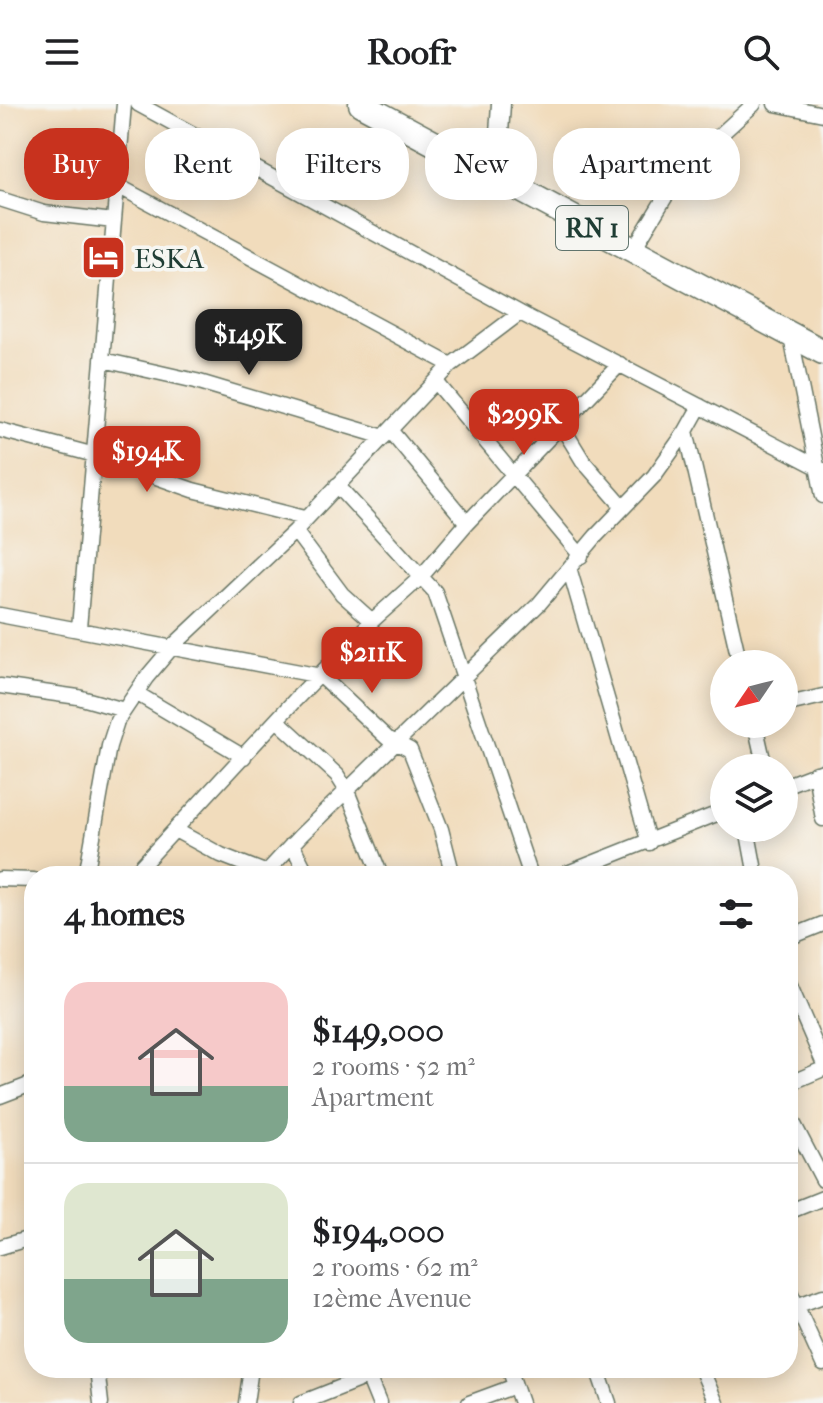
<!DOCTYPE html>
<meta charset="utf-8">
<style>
body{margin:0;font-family:"IM FELL French Canon",serif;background:#f2f2f2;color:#202124;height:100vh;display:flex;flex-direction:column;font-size:30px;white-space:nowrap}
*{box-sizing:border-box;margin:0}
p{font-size:26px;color:#757577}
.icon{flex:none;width:44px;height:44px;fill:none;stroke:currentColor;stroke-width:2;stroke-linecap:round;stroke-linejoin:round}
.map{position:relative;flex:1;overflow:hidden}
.panel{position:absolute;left:24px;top:762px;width:774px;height:512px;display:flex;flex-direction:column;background:#fff;border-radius:32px;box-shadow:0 4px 20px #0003}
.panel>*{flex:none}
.guide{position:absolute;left:24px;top:24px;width:776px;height:72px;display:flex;gap:16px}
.needle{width:52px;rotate:235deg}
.tools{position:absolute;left:710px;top:546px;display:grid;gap:16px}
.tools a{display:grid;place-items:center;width:88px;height:88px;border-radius:50%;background:#fff;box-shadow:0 4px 20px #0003;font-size:40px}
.price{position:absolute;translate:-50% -68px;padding:0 18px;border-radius:16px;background:#c8321e;color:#fff;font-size:26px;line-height:52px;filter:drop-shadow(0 2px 4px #0008)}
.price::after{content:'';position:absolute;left:50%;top:48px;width:24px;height:18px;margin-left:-12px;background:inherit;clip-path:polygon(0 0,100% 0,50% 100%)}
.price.active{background:#222;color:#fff}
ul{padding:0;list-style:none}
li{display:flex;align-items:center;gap:24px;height:200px;padding:0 40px}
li+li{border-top:2px solid #e0e0e0}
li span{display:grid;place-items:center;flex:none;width:224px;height:160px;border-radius:24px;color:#555}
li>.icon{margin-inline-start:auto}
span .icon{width:96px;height:96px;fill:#fffc;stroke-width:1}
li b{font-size:34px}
h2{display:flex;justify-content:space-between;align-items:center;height:96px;padding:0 40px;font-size:34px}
.pill{padding:0 28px;border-radius:32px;background:#fff;box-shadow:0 4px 20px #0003;font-size:28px;line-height:72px}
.pill.active{background:#c8321e;color:#fff}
header{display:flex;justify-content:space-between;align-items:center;height:104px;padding:0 40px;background:#fff;font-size:36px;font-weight:800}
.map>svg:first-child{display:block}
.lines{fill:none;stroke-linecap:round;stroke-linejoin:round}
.street-casing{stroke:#687564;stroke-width:17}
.secondary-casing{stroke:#687564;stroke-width:21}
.highway-casing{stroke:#687564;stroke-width:27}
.street{stroke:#fff;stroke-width:14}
.secondary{stroke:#fff;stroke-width:18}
.highway{stroke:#fff;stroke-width:24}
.labels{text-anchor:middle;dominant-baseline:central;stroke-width:7;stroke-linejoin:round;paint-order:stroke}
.shield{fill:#f6f6f2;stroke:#60746d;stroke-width:2}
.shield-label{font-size:26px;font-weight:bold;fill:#1f3d34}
.poi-label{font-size:28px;fill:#1f3d34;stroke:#f6f6f2;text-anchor:start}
</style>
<header><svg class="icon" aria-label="menu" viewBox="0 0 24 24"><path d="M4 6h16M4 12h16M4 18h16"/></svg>Roofr<svg class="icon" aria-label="search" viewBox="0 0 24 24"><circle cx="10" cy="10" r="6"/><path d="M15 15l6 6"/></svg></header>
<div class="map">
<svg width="823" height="1299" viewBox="0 0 823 1299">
<rect width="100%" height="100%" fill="#f6f6f2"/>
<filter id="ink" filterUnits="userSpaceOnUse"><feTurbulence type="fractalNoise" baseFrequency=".0125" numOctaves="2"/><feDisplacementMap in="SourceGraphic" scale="16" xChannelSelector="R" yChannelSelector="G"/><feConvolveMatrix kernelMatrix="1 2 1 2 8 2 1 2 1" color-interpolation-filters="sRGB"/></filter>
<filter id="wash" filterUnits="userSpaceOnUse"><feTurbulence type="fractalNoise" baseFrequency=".006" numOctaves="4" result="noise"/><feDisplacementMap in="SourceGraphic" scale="32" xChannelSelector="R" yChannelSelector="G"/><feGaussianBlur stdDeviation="1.8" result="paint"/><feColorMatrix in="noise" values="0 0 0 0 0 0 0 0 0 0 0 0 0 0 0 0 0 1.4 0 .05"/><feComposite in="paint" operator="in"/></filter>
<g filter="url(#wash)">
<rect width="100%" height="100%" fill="#f1dcbc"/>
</g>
<g filter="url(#ink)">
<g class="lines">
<defs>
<path id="street" d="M138,0L520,209L823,366
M775,0L823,10
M118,82L451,261
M0,95L44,109L114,117
M633,146L681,67L754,0
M790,228L823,392
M103,256L196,277L384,333
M437,279L581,452
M700,302L686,327L740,560
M561,321L583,357L623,403
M0,326L91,350L193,386L305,414
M390,326L467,419
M337,381L435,488L531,772
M295,427L342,490L372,517
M570,467L649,739
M0,511L321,572L387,634L410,646L441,725L453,772
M79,524L124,0
M0,582L78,593L124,606
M136,589L244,653
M784,601L823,592
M277,616L337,671L347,687L381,772
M755,620L765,664
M815,669L823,715
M784,682L823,667
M747,724L756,772
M175,726L221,751L267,769
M292,740L308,772
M86,772L109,642L117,617L146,574L174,541L295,427L451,261L520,209
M132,772L295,596L372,517L420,474L467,419L620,260
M263,772L300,732L539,500L596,432L654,372L686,327
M560,772L724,707
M0,775L34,776
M788,834L823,820
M788,877L823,958
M788,980L823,965
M0,992L34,979
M788,1009L823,1076
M788,1108L823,1094
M0,1143L34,1133
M788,1183L823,1260
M796,1202L823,1192
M97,1264L101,1299
M509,1264L521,1299
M597,1264L609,1299
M701,1264L716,1299
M368,1272L379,1299
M246,1299L251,1264
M301,1299L389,1264
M469,1299L515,1282"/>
<path id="secondary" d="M496,73L501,0"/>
<path id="highway" d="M361,0L823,248"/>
</defs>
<use href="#street" class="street-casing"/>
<use href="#secondary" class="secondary-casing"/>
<use href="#highway" class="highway-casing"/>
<use href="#street" class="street"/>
<use href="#secondary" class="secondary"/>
<use href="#highway" class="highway"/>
</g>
</g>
<defs>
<symbol id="hotel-square" viewBox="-11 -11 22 22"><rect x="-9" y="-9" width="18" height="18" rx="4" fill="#c8321e" stroke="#f6f6f2"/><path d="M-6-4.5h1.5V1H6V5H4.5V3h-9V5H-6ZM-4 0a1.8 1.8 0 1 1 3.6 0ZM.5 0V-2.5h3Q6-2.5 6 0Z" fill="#fff"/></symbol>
</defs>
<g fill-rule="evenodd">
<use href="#hotel-square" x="78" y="128" width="51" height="51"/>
</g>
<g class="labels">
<rect class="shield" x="556" y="102" width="72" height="44" rx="6"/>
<g class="shield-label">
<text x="592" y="124">RN 1</text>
</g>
<g class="poi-label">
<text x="134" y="154">ESKA</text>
</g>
</g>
</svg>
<div class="tools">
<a><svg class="needle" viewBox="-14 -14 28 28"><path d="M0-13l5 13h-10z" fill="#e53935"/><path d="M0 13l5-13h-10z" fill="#757577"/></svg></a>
<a><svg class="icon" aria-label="layers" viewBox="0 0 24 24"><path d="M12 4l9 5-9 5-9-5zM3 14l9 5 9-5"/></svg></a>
</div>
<b class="price active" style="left:249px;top:273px">$149K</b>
<b class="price" style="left:524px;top:353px">$299K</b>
<b class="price" style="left:147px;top:390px">$194K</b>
<b class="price" style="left:372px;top:591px">$211K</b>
<div class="guide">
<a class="pill active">Buy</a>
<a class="pill">Rent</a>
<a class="pill">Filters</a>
<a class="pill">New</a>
<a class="pill">Apartment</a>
</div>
<section class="panel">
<h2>4 homes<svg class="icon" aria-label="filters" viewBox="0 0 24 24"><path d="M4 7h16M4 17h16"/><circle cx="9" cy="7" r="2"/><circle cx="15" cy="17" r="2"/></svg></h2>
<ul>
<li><span style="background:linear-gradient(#f6c9c9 65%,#7fa58c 0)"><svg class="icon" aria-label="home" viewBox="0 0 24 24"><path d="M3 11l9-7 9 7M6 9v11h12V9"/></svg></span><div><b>$149,000</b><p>2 rooms · 52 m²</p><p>Apartment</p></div></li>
<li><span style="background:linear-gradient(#dfe7d0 60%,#7fa58c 0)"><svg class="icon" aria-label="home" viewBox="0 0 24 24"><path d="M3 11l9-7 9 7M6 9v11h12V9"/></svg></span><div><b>$194,000</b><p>2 rooms · 62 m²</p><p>12ème Avenue</p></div></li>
</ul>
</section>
</div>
